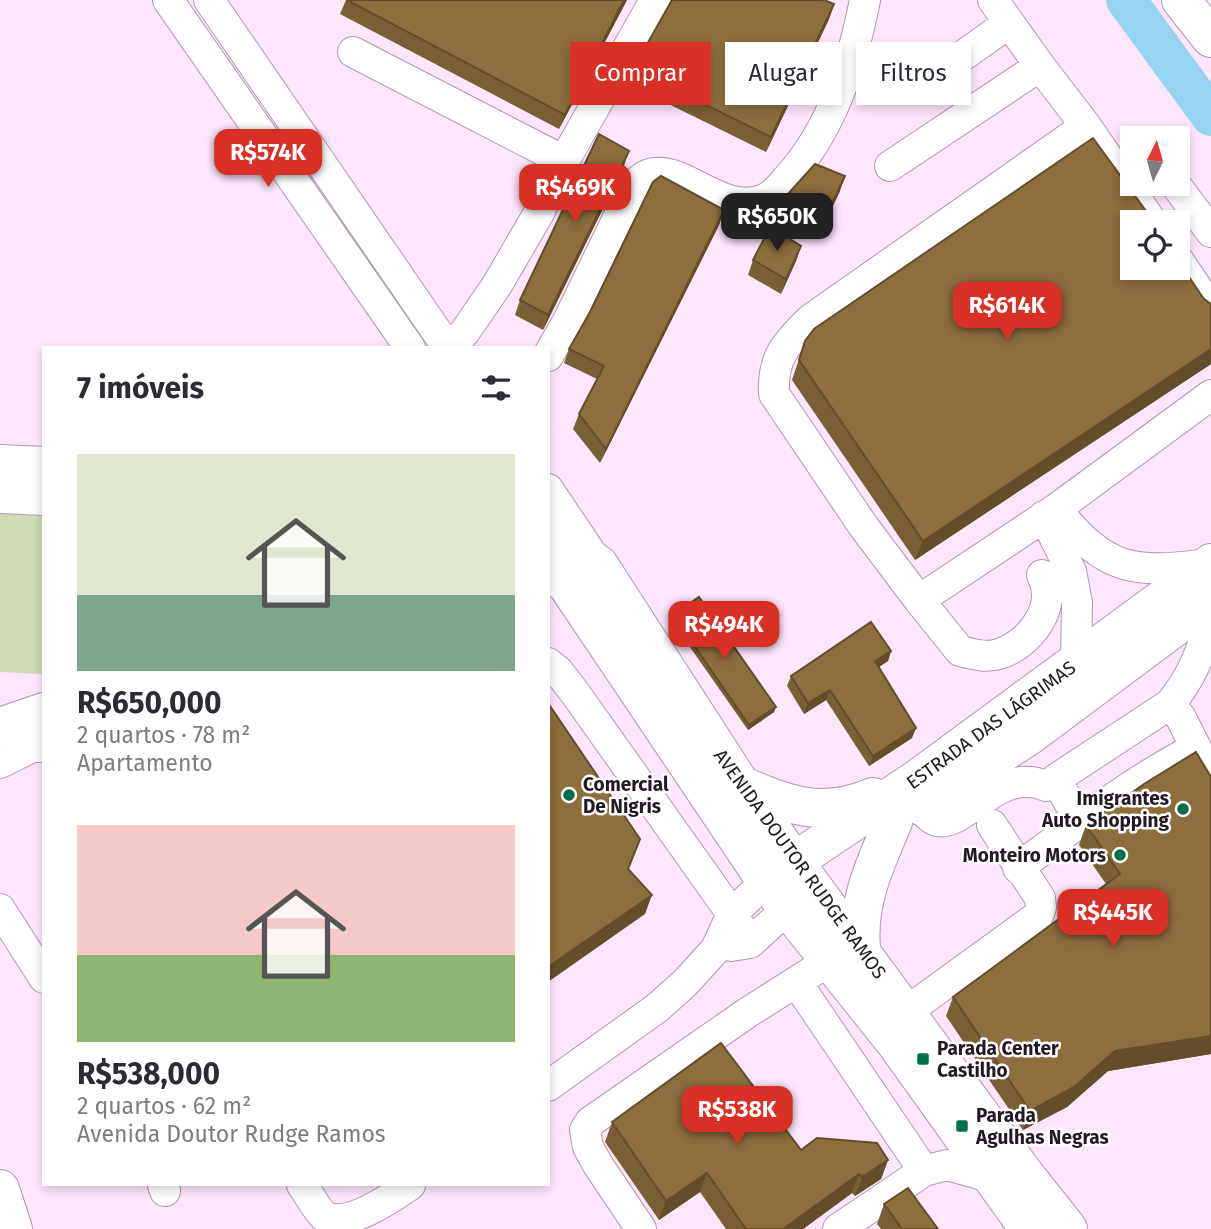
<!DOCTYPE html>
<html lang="pt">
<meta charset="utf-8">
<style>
body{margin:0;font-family:"Fira Sans",sans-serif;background:#f7f7f7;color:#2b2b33;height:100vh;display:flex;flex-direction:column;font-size:26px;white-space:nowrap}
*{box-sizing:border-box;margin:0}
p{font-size:23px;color:#7c7c81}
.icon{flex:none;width:38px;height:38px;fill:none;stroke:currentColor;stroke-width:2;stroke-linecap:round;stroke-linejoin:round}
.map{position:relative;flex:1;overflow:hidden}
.side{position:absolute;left:42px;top:346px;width:508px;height:840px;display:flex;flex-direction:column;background:#fff;border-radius:0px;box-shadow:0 4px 10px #0003}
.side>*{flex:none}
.top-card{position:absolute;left:570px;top:42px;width:536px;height:63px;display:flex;gap:14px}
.needle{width:46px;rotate:5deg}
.buttons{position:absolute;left:1120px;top:126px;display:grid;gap:14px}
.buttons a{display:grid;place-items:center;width:70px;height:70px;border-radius:0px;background:#fff;box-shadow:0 4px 10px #0003;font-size:35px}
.price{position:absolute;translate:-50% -60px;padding:0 16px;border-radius:14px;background:#d93025;color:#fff;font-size:23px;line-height:46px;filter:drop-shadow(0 2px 4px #0008)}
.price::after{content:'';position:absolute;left:50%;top:42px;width:21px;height:16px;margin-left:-10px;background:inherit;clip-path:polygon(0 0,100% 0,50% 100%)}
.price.active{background:#222;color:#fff}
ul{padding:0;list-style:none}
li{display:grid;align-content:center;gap:14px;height:371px;padding:0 35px}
li span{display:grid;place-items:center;height:217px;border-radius:0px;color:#555}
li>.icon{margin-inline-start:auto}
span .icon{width:126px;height:126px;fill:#fffc;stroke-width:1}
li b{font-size:30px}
h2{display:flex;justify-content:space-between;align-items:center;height:84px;padding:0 35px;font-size:30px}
.chip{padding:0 24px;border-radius:0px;background:#fff;box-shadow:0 4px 10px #0003;font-size:24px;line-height:63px}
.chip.active{background:#d93025;color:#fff}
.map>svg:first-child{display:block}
.green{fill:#cfdcb6}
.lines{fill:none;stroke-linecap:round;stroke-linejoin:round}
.river{stroke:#96d4f4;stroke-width:40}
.minor-casing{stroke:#ae98ae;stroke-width:32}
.major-casing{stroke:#ae98ae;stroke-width:40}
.highway-casing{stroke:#ae98ae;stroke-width:40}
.minor{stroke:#fff;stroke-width:30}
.major{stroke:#fff;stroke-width:38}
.highway{stroke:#fff;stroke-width:38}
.wall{fill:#795f34}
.shaded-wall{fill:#634d2b}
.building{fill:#8d6e3d;stroke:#634d2b;stroke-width:2}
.poi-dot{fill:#00714b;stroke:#fff;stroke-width:2.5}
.labels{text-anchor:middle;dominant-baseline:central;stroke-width:5;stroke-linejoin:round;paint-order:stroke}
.street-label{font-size:19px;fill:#221a22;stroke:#fff}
.poi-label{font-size:19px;font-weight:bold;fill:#221a22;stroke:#fff;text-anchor:start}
</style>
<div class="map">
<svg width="1211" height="1229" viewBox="0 0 1211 1229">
<rect width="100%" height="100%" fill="#fee6fd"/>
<path class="green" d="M0,510L44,512V674L0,672Z"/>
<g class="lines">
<path class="river" d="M1126,0L1211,116"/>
<defs>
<path id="minor" d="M168,0L410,348
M209,0L448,348
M993,0L1040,66
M353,52L564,161L556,172L540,211L497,285L464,333L449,348
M930,79L1009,23
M1086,126L811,319C786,343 772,358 774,394L864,527L919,600L1056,509L1211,395
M564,161L655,0
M890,166L1040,66L1086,126L1152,222
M1175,184L1211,232
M1178,260L1211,309
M548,356L569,319L633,187C639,180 645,174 655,173C688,170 723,214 762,200C772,197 780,187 786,180C832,130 852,65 865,0
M548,489L589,550
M1056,509C1106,571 1132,574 1209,564
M1044,516L1071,571L1077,603L1076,663
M919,600L960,651C972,654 986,658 999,654C1029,645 1059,607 1042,575
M548,663L558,671L575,693L732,914L750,943
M1170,704C1193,676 1200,654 1211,620
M1196,748L1211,777
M0,763L32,747H44
M921,807C925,812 930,819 937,821C964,828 999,765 1046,786
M1018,868C1075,826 1133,780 1196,748L1181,718L1170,704L1056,779L1080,822
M0,909L44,978
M731,946L750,943L787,909
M797,983L924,1171
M917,1004L1038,916L1041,907L1040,898L992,825
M548,1086L657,1008L685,983L716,949L732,914L766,881
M163,1185L165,1191
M302,1185C309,1194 316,1209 324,1216C347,1229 391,1198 410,1185
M641,1229L598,1165L588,1147L585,1130L590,1122L747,1013L829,961
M838,1229L924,1171L947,1165L991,1177"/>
<path id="major" d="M1181,0L1211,38
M0,464L44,466
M0,494L44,496
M548,527L599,565L741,785L793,860L1026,1176L1068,1229
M548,569L567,585L766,881L895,1042L1029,1229
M741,785C789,806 821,818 873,797
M921,806L1030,735L1211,600
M774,875L917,779L1211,563
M861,948C857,900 875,865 893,822"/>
<path id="highway" d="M0,727L44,712
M0,1189L13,1229"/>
</defs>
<use href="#minor" class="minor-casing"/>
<use href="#major" class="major-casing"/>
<use href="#highway" class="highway-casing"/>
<use href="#minor" class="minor"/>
<use href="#major" class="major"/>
<use href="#highway" class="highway"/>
</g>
<path class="wall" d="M346,0H627L559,129L340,14Z
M671,0H824L834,4L829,19L766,152L628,84L633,69L671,3Z
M624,166L543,330L515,315L520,300Z
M840,191L823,227L783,208L788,194Z
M724,210L719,225L600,463L573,429L579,414L597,379L564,363L569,349Z
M1132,222L1204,299L1211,304V364L915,560L792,380L805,341Z
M801,246L796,261L781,294L748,275L753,260Z
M673,615L774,712L748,730L671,620Z
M891,651L888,661L879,667L912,738L869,766L826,700L804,714L787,686L791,676Z
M1211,777V1054L1108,1071L1067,1107L1023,1130L946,1016L953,997L1106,884L1079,845L1086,825Z
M612,1122L801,1150L888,1160L881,1179L855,1196L852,1193L803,1229H726L700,1192L659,1220L605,1142Z
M884,1204L938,1229H881L877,1224Z"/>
<path class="shaded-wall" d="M624,0H627L559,129L565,115Z
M834,4L829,19L766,152L771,137Z
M629,151L624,166L543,330L548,315Z
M845,176L840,191L823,227L828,212Z
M724,210L719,225L600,463L606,449Z
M801,246L796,261L781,294L786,279Z
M1211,349V364L915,560L923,541Z
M891,651L888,661L871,672L875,661Z
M830,690L826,700L804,714L808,703Z
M776,707L774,712L748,730L749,725Z
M916,728L912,738L869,766L873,756Z
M652,895L645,914L548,982V967Z
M1211,1036V1054L1108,1071L1067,1107L1023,1130L1030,1111L1115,1051Z
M888,1160L881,1179L855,1196L862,1177Z
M707,1173L700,1192L659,1220L666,1201Z
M859,1174L852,1193L803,1229H783Z"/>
<path class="building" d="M347,0H624L565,115Z
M672,0H824L834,4L771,137L633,69Z
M599,134L629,151L548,315L520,300Z
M1093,138L1154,222H1132V268H1178V261L1204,299L1211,304V349L923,541L799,360L805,341L814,329Z
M815,164L845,176L828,212L788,194Z
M661,176L724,210L606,449L579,414L604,366L569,349L590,312L653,182Z
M770,227L801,246L786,279L753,260Z
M699,597L776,707L749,725L673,615Z
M871,622L891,651L875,661L916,728L873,756L830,690L808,703L791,676Z
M548,703L640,839L628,869L652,895L548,967Z
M1196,752L1211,777V1036L1115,1051L1074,1087L1030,1111L953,997L1120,874L1086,825L1144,784Z
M721,1043L801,1150L817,1138L877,1143L888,1160L862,1177L859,1174L783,1229H746L707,1173L666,1201L612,1122Z
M908,1188L938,1229H902L884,1204Z"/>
<g class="poi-dot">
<circle cx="569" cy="795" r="7"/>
<circle cx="1183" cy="809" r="7"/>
<circle cx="1120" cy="855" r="7"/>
<rect x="916" y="1052" width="14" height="14" rx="3.5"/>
<rect x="955" y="1119" width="14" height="14" rx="3.5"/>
</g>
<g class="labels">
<g class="street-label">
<text transform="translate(991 725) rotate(-36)">ESTRADA DAS LÁGRIMAS</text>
<text transform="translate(800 864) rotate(54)">AVENIDA DOUTOR RUDGE RAMOS</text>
</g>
<g class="poi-label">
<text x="583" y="784">Comercial<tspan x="583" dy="22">De Nigris</tspan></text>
<text x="1169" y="798" text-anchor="end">Imigrantes<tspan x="1169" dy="22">Auto Shopping</tspan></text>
<text x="1106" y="855" text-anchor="end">Monteiro Motors</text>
<text x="937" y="1048">Parada Center<tspan x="937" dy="22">Castilho</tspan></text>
<text x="976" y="1115">Parada<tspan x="976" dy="22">Agulhas Negras</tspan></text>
</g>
</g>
</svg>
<div class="buttons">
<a><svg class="needle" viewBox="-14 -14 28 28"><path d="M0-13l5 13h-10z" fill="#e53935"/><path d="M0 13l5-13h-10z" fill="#7c7c81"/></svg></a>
<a><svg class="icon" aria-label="locate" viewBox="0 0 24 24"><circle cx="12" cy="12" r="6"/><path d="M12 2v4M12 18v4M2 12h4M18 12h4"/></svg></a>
</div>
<b class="price" style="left:268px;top:189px">R$574K</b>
<b class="price" style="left:575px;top:224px">R$469K</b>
<b class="price active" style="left:777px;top:253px">R$650K</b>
<b class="price" style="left:1007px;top:342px">R$614K</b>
<b class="price" style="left:724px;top:661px">R$494K</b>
<b class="price" style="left:1113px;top:949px">R$445K</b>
<b class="price" style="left:737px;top:1146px">R$538K</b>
<div class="top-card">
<a class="chip active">Comprar</a>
<a class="chip">Alugar</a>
<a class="chip">Filtros</a>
</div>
<section class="side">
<h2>7 imóveis<svg class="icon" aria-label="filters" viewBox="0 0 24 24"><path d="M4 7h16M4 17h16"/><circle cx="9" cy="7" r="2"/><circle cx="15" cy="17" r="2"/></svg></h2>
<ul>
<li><span style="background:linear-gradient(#dfe7d0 65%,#7fa58c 0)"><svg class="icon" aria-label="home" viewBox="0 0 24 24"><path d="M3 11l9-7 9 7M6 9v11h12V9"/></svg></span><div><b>R$650,000</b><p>2 quartos · 78 m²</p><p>Apartamento</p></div></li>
<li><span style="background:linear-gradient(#f6c9c9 60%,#8fb573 0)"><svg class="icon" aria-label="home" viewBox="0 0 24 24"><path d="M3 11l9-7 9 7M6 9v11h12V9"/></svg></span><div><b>R$538,000</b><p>2 quartos · 62 m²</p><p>Avenida Doutor Rudge Ramos</p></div></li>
</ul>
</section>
</div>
